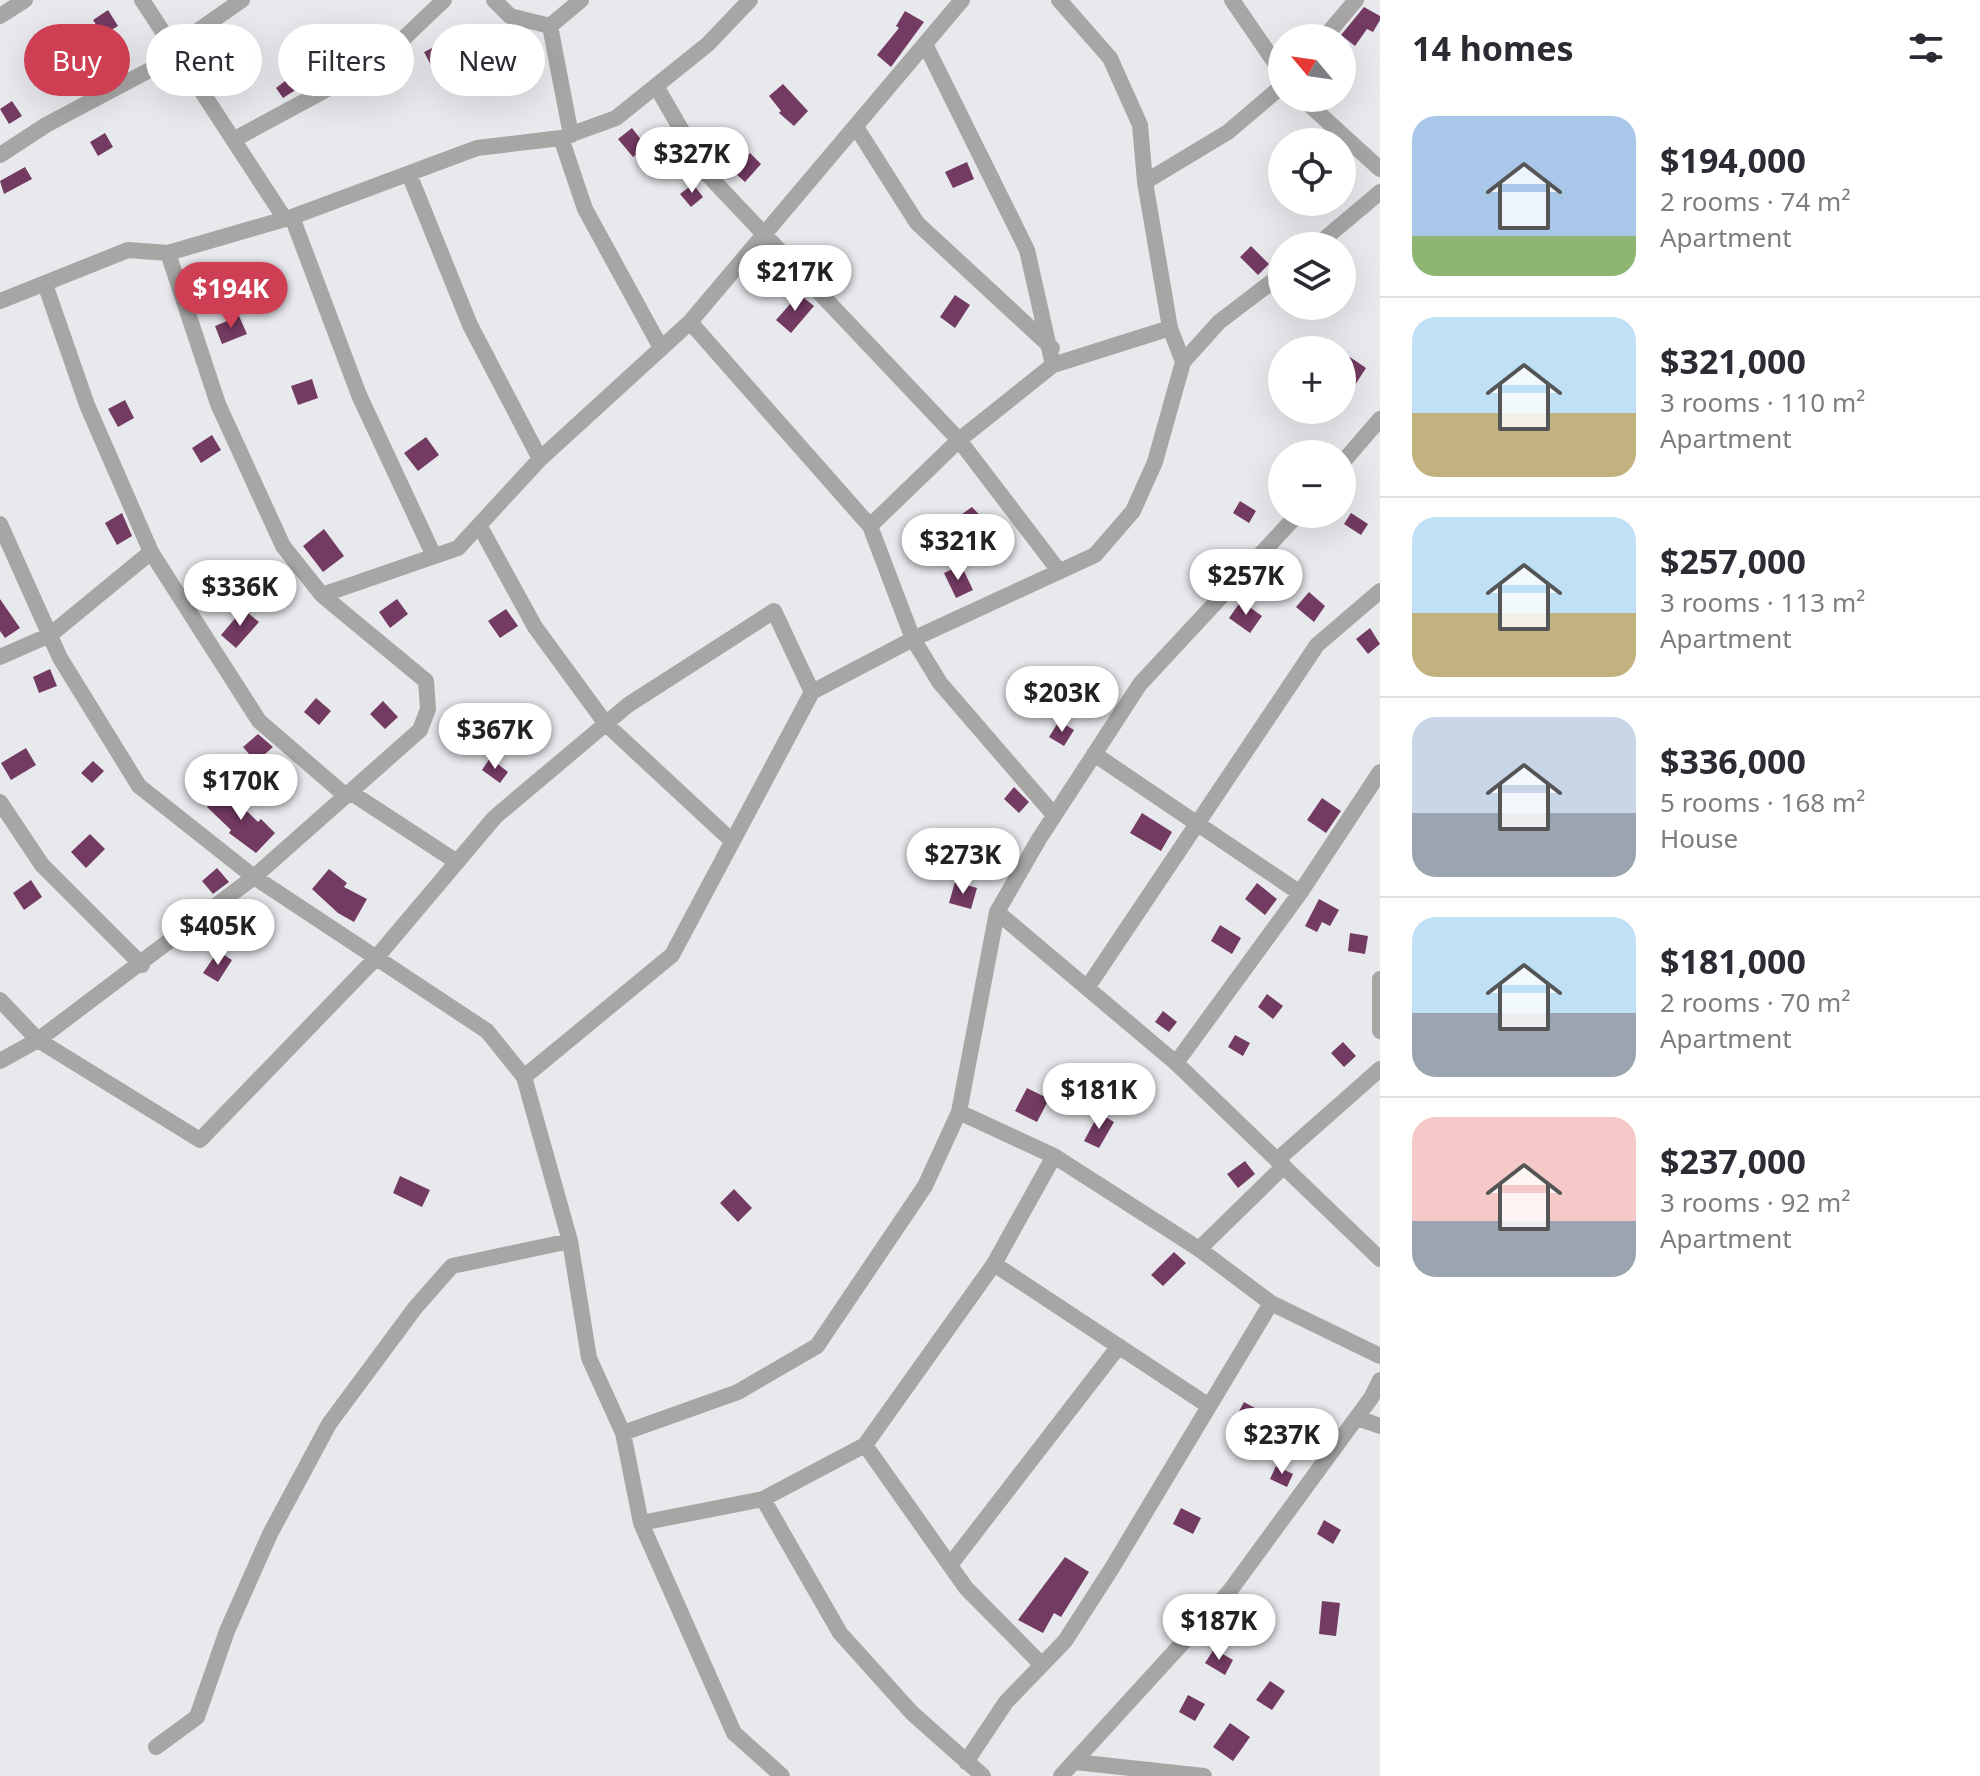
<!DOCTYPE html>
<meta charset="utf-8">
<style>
body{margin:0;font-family:"Noto Sans",sans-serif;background:#f2f2f3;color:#2b2b33;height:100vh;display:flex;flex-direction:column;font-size:30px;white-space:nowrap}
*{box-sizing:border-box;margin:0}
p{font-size:26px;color:#7c7c81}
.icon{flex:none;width:44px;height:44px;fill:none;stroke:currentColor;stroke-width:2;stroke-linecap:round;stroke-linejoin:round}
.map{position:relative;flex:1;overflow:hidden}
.panel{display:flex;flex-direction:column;background:#fff;width:600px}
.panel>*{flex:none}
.top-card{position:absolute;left:24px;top:24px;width:760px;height:72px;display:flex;gap:16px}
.needle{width:52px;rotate:299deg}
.controls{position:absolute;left:1268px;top:24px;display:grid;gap:16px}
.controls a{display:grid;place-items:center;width:88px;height:88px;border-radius:50%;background:#fff;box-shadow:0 8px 32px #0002;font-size:40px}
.price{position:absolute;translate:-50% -68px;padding:0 18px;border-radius:28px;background:#fff;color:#222;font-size:26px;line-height:52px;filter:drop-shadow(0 2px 4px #0008)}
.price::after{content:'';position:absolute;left:50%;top:48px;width:24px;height:18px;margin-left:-12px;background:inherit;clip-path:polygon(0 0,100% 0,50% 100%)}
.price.active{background:#cf3f53;color:#fff}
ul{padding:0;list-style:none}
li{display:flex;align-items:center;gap:24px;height:200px;padding:0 32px}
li+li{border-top:2px solid #e1e1e2}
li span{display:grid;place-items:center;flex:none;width:224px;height:160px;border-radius:24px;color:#555}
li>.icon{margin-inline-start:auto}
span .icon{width:96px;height:96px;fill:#fffc;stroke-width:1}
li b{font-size:34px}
h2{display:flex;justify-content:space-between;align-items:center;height:96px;padding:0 32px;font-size:34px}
.pill{padding:0 28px;border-radius:36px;background:#fff;box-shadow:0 8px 32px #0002;font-size:28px;line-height:72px}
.pill.active{background:#cf3f53;color:#fff}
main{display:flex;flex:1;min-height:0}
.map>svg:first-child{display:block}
.building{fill:#733a62}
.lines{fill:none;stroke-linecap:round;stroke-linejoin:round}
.minor{stroke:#a7a6a5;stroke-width:16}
</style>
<main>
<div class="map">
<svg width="1380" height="1776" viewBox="0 0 1380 1776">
<rect width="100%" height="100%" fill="#e8e9ed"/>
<path class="building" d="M1364,7L1380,16V20L1373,32L1367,29L1355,46L1341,35Z
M108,10L118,26L103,35L93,20Z
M905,11L924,22L891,67L877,55L899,28L896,26Z
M213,43L225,59L206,72L195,56Z
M440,44L448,60L433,69L424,52Z
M289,78L297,89L283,98L276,88Z
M783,84L808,111L794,126L779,113L781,111L769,96Z
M12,101L22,116L9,124L0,109Z
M632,128L646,146L633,157L618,139Z
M105,133L113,147L98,156L90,142Z
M750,153L761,164L745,182L733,171Z
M967,162L974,179L953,188L945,172Z
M25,167L32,179L4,194L0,181Z
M693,184L703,197L691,207L680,194Z
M1251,246L1269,264L1258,275L1240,257Z
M799,294L814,306L791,333L776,320Z
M955,295L970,305L955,328L940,317Z
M239,316L247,334L222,344L215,326Z
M1347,355L1366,368L1355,385L1342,376V362Z
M312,379L318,398L298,405L291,386Z
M125,400L134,418L118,427L108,409Z
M212,435L221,450L201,463L192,448Z
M426,437L439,455L418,471L404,453Z
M1240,501L1256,511L1249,523L1233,513Z
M972,507L991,527L977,537L969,526L963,530L955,519Z
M122,513L132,536L117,545L105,523Z
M1351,513L1368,524L1361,535L1344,524Z
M324,529L344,556L323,572L303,546Z
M231,562L238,571L226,581L230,587L216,598L212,593L207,597L199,587Z
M961,565L973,590L956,598L944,573Z
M1309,592L1325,606L1314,622L1296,607Z
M0,599L20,628L5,638L0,631Z
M397,599L408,614L390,628L379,612Z
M1241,601L1262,616L1250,633L1229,618Z
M243,609L259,622L236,648L221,635Z
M506,609L518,626L500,638L488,621Z
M1370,628L1380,644L1368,654L1356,639Z
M50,669L57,686L39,693L33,677Z
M316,698L331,711L319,725L304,712Z
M383,701L398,717L385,729L370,714Z
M1059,721L1074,730L1064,746L1049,737Z
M258,734L273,747L256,762L243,747Z
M26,748L36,765L11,780L1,763Z
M490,758L508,772L500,783L482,770Z
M93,761L104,771L92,783L81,773Z
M1014,787L1029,802L1019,813L1004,799Z
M224,789L258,822L261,819L275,833L256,853L229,833L231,830L207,807Z
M1322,798L1341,811L1326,833L1307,820Z
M1142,813L1172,832L1161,851L1130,833Z
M90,834L105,849L86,868L71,852Z
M217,868L229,882L213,894L202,881Z
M329,869L347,883L344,887L367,899L354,922L338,913L312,889Z
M31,880L42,897L24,910L13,893Z
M955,882L977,888L971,909L949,903Z
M1257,883L1277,899L1265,915L1245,899Z
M1319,899L1339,910L1330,926L1322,922L1317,932L1305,926Z
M1220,925L1241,938L1232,954L1211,941Z
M1350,933L1368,936L1365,954L1348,951Z
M218,951L232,960L218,982L203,973Z
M1267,994L1283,1006L1273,1019L1258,1007Z
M1163,1011L1177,1022L1169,1032L1155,1022Z
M1235,1035L1250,1043L1243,1056L1228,1047Z
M1343,1042L1356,1056L1344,1067L1331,1053Z
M1027,1088L1049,1099L1037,1122L1015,1111Z
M1099,1113L1114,1122L1099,1148L1084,1141Z
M1245,1161L1255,1174L1238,1188L1227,1174Z
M400,1176L430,1190L422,1207L393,1193Z
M734,1189L752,1208L738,1222L720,1203Z
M1174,1252L1186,1263L1163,1286L1151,1275Z
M1244,1402L1262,1412L1254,1427L1236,1417Z
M1276,1466L1293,1474L1287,1487L1270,1479Z
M1181,1508L1201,1518L1193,1534L1173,1524Z
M1324,1520L1341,1530L1333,1544L1317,1534Z
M1065,1557L1089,1572L1061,1617L1054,1613L1043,1633L1018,1620Z
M1322,1601L1340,1603L1336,1636L1319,1634Z
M1214,1649L1233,1660L1225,1675L1205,1663Z
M1270,1681L1285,1691L1272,1710L1256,1700Z
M1188,1695L1205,1704L1195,1721L1179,1712Z
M1230,1723L1250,1737L1233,1761L1213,1747Z"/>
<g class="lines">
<path class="minor" d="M142,0L285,219
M494,0L510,16L550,26
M1059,0L1110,58L1140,125L1145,182L1170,328L1183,362
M1232,0L1282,73
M0,16L25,0
M1324,38L1356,0
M925,44L1027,250L1053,365
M173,48L242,0
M656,86L707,174L959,440L1059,571
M1302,98L1380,169
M856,127L917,223L1052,348
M571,135L550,26L581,0
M561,138L585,209L661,348
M233,140L381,60L444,0
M0,155L46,125L178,55
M409,174L470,325L540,459
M1145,182L1228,132L1282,86
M292,217L359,395L434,556
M1316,246L1380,192
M45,284L87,405L151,552L259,721L346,796
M0,301L128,250L168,253L292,217L477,148L561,138L616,118L708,44L750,0
M690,322L870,526L913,639L940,683L1054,815
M1342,463L1380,419
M0,524L60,658L139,786L254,877L487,1031L524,1077L570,1241L589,1358L623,1433L641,1523L734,1733L782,1776
M479,525L535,627L606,724L732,841
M870,526L959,440L1053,365L1170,328
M322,595L458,548L540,459L690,322L962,0
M0,657L50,635L151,552
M1094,754L1300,893
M350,792L457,862
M0,802L42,865L142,965
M997,912L1176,1063L1380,1259
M1380,979V1031
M1087,988L1317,645L1380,591
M0,1000L38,1040L200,1140L376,958L495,817L628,705L774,611L812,692
M0,1061L38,1040L254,877L420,730L428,709L426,681L322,595L283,546L218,404L168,253
M1176,1063L1300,893L1380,772
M524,1077L672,955L812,692L913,639L1095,555L1133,511L1155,462L1183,362L1219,322L1282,274
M959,1112L1054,1156L1199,1249L1271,1303L1380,1356
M1277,1160L1380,1069
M1199,1249L1284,1166
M994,1264L1209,1406
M1357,1418L1380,1426
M623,1433L738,1392L817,1346L925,1186L959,1112L997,912L1039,839L1140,684L1298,514
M865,1445L966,1588L1041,1664
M763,1499L840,1633L912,1713L983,1776
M641,1523L763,1499L865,1445L994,1264L1054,1156
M950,1565L1119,1346
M156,1747L197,1717L227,1631L270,1534L329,1424L415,1308L452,1266L570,1241
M966,1762L1006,1702L1065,1641L1112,1568L1271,1303
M1075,1762L1204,1776
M1061,1776L1229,1592L1371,1398L1380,1380"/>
</g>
</svg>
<div class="controls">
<a><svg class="needle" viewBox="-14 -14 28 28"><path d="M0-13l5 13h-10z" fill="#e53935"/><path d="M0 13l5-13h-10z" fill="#7c7c81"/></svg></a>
<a><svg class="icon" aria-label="locate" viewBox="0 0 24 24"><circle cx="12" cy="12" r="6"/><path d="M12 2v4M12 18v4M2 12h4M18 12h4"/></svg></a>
<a><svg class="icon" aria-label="layers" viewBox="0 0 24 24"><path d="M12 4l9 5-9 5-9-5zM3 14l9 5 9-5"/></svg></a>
<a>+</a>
<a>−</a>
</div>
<b class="price" style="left:692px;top:195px">$327K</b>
<b class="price" style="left:795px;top:313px">$217K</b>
<b class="price active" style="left:231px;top:330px">$194K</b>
<b class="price" style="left:958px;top:582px">$321K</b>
<b class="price" style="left:1246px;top:617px">$257K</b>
<b class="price" style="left:240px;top:628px">$336K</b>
<b class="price" style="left:1062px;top:734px">$203K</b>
<b class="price" style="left:495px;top:771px">$367K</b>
<b class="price" style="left:241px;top:822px">$170K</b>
<b class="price" style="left:963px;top:896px">$273K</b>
<b class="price" style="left:218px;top:967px">$405K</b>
<b class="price" style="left:1099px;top:1131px">$181K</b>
<b class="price" style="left:1282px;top:1476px">$237K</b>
<b class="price" style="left:1219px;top:1662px">$187K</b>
<div class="top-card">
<a class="pill active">Buy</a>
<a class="pill">Rent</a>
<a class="pill">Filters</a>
<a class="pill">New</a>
</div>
</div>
<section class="panel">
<h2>14 homes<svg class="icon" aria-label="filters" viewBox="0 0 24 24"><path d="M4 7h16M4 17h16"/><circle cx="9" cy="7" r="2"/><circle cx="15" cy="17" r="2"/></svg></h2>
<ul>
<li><span style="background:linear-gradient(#a9c7e8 75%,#8fb573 0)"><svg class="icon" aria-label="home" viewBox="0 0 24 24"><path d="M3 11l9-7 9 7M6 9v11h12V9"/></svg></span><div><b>$194,000</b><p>2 rooms · 74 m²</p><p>Apartment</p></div></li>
<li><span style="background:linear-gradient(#bfe0f5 60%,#c2b280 0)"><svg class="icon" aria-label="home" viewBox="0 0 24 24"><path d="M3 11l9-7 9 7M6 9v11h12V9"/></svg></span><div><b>$321,000</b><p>3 rooms · 110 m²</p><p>Apartment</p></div></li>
<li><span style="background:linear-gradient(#bfe0f5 60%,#c2b280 0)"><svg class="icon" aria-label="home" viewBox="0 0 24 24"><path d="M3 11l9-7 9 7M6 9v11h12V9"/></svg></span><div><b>$257,000</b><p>3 rooms · 113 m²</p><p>Apartment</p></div></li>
<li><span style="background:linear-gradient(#c9d6e8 60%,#9aa5b1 0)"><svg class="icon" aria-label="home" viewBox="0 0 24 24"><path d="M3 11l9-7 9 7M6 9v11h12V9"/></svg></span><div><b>$336,000</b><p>5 rooms · 168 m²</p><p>House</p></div></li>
<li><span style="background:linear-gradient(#bfe0f5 60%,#9aa5b1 0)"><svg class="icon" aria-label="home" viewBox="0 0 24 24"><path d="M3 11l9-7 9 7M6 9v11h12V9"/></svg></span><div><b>$181,000</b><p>2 rooms · 70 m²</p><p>Apartment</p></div></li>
<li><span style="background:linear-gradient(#f6c9c9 65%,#9aa5b1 0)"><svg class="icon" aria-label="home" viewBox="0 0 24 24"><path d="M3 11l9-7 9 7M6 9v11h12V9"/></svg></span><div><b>$237,000</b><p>3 rooms · 92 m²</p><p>Apartment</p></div></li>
</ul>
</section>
</main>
